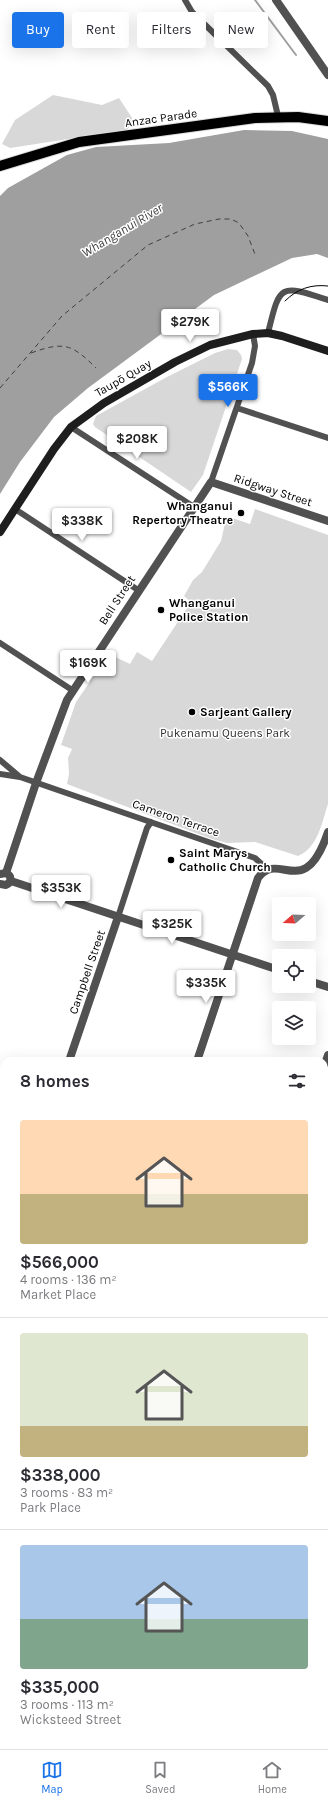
<!DOCTYPE html>
<meta charset="utf-8">
<style>
body{margin:0;font-family:Karla,sans-serif;background:#f7f7f7;color:#2b2b33;height:100vh;display:flex;flex-direction:column;font-size:15px;white-space:nowrap}
*{box-sizing:border-box;margin:0}
p{font-size:13px;color:#7c7c81}
.icon{flex:none;width:22px;height:22px;fill:none;stroke:currentColor;stroke-width:2;stroke-linecap:round;stroke-linejoin:round}
.map{position:relative;flex:1;overflow:hidden}
.details{position:absolute;left:0px;top:1057px;width:328px;height:692px;display:flex;flex-direction:column;background:#fff;border-radius:12px 12px 0 0;box-shadow:0 4px 16px #0002}
.details>*{flex:none}
.banner{position:absolute;left:12px;top:12px;width:304px;height:36px;display:flex;gap:8px}
.needle{width:26px;rotate:251deg}
.controls{position:absolute;left:272px;top:897px;display:grid;gap:8px}
.controls a{display:grid;place-items:center;width:44px;height:44px;border-radius:4px;background:#fff;box-shadow:0 4px 16px #0002;font-size:20px}
.price{position:absolute;translate:-50% -34px;padding:0 9px;border-radius:4px;background:#fff;color:#222;font-size:13px;line-height:26px;filter:drop-shadow(0 1px 2px #0008)}
.price::after{content:'';position:absolute;left:50%;top:24px;width:12px;height:9px;margin-left:-6px;background:inherit;clip-path:polygon(0 0,100% 0,50% 100%)}
.price.active{background:#1a73e8;color:#fff}
ul{padding:0;list-style:none}
li{display:grid;align-content:center;gap:8px;height:212px;padding:0 20px}
li+li{border-top:1px solid #e1e1e2}
li span{display:grid;place-items:center;height:124px;border-radius:4px;color:#555}
li>.icon{margin-inline-start:auto}
span .icon{width:72px;height:72px;fill:#fffc;stroke-width:1}
li b{font-size:17px}
h2{display:flex;justify-content:space-between;align-items:center;height:48px;padding:0 20px;font-size:17px}
.pill{padding:0 14px;border-radius:4px;background:#fff;box-shadow:0 4px 16px #0002;font-size:14px;line-height:36px}
.pill.active{background:#1a73e8;color:#fff}
.tabs{display:flex;justify-content:space-around;align-items:center;height:56px;border-top:1px solid #e1e1e2;background:#fff;font-size:11px;color:#7c7c81}
.tabs a{display:grid;justify-items:center;gap:2px}
.tabs .active{color:#1a73e8}
.map>svg:first-child{display:block}
.green{fill:#d8d8d8}
.water{fill:#9f9f9f}
.lines{fill:none;stroke-linecap:round;stroke-linejoin:round}
.stream{stroke:#9f9f9f;stroke-width:2}
.ferry{stroke:#404040;stroke-width:1;stroke-dasharray:5 4;stroke-linecap:butt}
.primary-casing{stroke:#dbdbdb;stroke-width:12}
.minor{stroke:#515151;stroke-width:6}
.tertiary{stroke:#515151;stroke-width:8}
.secondary{stroke:#1e1e1e;stroke-width:8}
.primary{stroke:#000;stroke-width:10}
.tram{stroke:#000;stroke-width:1}
.poi-dot{fill:#000;stroke:#fff;stroke-width:1.5}
.labels{text-anchor:middle;dominant-baseline:central;stroke-width:3;stroke-linejoin:round;paint-order:stroke}
.street-label{font-size:12px;fill:#000;stroke:#fff}
.poi-label{font-size:12px;font-weight:bold;fill:#000;stroke:#fff;text-anchor:start}
.park-label{font-size:12px;fill:#2f2f2f;stroke:#fff}
.water-label{font-size:13px;font-style:italic;fill:#404040;stroke:#fff}
</style>
<div class="map">
<svg width="328" height="1749" viewBox="0 0 328 1749">
<rect width="100%" height="100%" fill="#fff"/>
<path class="green" d="M53,95L102,105L119,98L134,121L127,130L10,148L2,144L15,120Z
M228,349L237,350L241,355L242,359L203,475L191,492L95,427L93,424L96,416L165,378L215,353Z
M255,509L328,535V804C322,822 318,848 298,856L255,842L227,843L212,839L67,784L69,774L68,758L72,749L61,745L76,702L109,654L130,664L137,652L152,661L191,602L184,596L193,580L202,572L221,541L226,519L232,520V518L250,524Z"/>
<path class="water" d="M244,130L292,131L328,139V258L317,254L292,258L214,295L88,388L54,417L20,462L0,494V196L8,188L67,155L96,147L169,143Z"/>
<g class="lines">
<path class="stream" d="M255,0L296,55"/>
<path class="ferry" d="M31,353C64,341 72,344 96,368
M0,388L62,316L148,245L195,224L219,219H231L239,223L248,236L256,257"/>
<defs>
<path id="primary" d="M0,166L79,142L255,118L298,117L328,121"/>
</defs>
<use href="#primary" class="primary-casing"/>
<path class="minor" d="M185,0L192,12L268,86L273,95L278,116
M268,333C280,284 279,284 328,300
M237,408L328,438
M71,427L194,507
M211,482L252,363L255,346L253,334
M15,509L138,590
M0,643L72,690
M0,760L20,777L0,774
M20,777L255,858L267,869
M118,917L147,828L151,822
M0,1269L4,1257
M0,1342L4,1343
M0,1646L4,1634"/>
<path class="tertiary" d="M276,0L328,75
M6,873L36,783L67,700L211,482L328,521
M0,874L6,873C12,876 12,882 6,885L0,884
M11,881L279,970
M309,981L328,987
M69,1061L118,917
M197,1061L258,878C279,849 304,903 328,832
M324,1067L328,1055
M324,1450L328,1438
M324,1684L328,1685"/>
<path class="secondary" d="M0,532L54,449L71,427L104,403L175,362L210,345L253,334L268,333L282,336L328,351
M0,1109L4,1111
M324,1218L328,1219
M0,1575L4,1576
M95,1749L97,1745"/>
<use href="#primary" class="primary"/>
<path class="tram" d="M285,301C297,289 311,284 328,286"/>
</g>
<g class="poi-dot">
<circle cx="241" cy="513" r="4"/>
<circle cx="161" cy="610" r="4"/>
<circle cx="192" cy="712" r="4"/>
<circle cx="171" cy="860" r="4"/>
</g>
<g class="labels">
<g class="street-label">
<text transform="translate(161 118) rotate(-8)">Anzac Parade</text>
<text transform="translate(123 378) rotate(-30)">Taupō Quay</text>
<text transform="translate(273 490) rotate(18)">Ridgway Street</text>
<text transform="translate(117 600) rotate(-57)">Bell Street</text>
<text transform="translate(176 818) rotate(19)">Cameron Terrace</text>
<text transform="translate(87 972) rotate(-71)">Campbell Street</text>
</g>
<g class="poi-label">
<text x="233" y="506" text-anchor="end">Whanganui<tspan x="233" dy="14">Repertory Theatre</tspan></text>
<text x="169" y="603">Whanganui<tspan x="169" dy="14">Police Station</tspan></text>
<text x="200" y="712">Sarjeant Gallery</text>
<text x="179" y="853">Saint Marys<tspan x="179" dy="14">Catholic Church</tspan></text>
</g>
<g class="park-label">
<text x="225" y="733">Pukenamu Queens Park</text>
</g>
<g class="water-label">
<text transform="translate(122 230) rotate(-31)">Whanganui River</text>
</g>
</g>
</svg>
<div class="controls">
<a><svg class="needle" viewBox="-14 -14 28 28"><path d="M0-13l5 13h-10z" fill="#e53935"/><path d="M0 13l5-13h-10z" fill="#7c7c81"/></svg></a>
<a><svg class="icon" aria-label="locate" viewBox="0 0 24 24"><circle cx="12" cy="12" r="6"/><path d="M12 2v4M12 18v4M2 12h4M18 12h4"/></svg></a>
<a><svg class="icon" aria-label="layers" viewBox="0 0 24 24"><path d="M12 4l9 5-9 5-9-5zM3 14l9 5 9-5"/></svg></a>
</div>
<b class="price" style="left:190px;top:343px">$279K</b>
<b class="price active" style="left:228px;top:408px">$566K</b>
<b class="price" style="left:137px;top:460px">$208K</b>
<b class="price" style="left:82px;top:542px">$338K</b>
<b class="price" style="left:88px;top:684px">$169K</b>
<b class="price" style="left:61px;top:909px">$353K</b>
<b class="price" style="left:172px;top:945px">$325K</b>
<b class="price" style="left:206px;top:1004px">$335K</b>
<div class="banner">
<a class="pill active">Buy</a>
<a class="pill">Rent</a>
<a class="pill">Filters</a>
<a class="pill">New</a>
</div>
<section class="details">
<h2>8 homes<svg class="icon" aria-label="filters" viewBox="0 0 24 24"><path d="M4 7h16M4 17h16"/><circle cx="9" cy="7" r="2"/><circle cx="15" cy="17" r="2"/></svg></h2>
<ul>
<li><span style="background:linear-gradient(#ffd9b3 60%,#c2b280 0)"><svg class="icon" aria-label="home" viewBox="0 0 24 24"><path d="M3 11l9-7 9 7M6 9v11h12V9"/></svg></span><div><b>$566,000</b><p>4 rooms · 136 m²</p><p>Market Place</p></div></li>
<li><span style="background:linear-gradient(#dfe7d0 75%,#c2b280 0)"><svg class="icon" aria-label="home" viewBox="0 0 24 24"><path d="M3 11l9-7 9 7M6 9v11h12V9"/></svg></span><div><b>$338,000</b><p>3 rooms · 83 m²</p><p>Park Place</p></div></li>
<li><span style="background:linear-gradient(#a9c7e8 60%,#7fa58c 0)"><svg class="icon" aria-label="home" viewBox="0 0 24 24"><path d="M3 11l9-7 9 7M6 9v11h12V9"/></svg></span><div><b>$335,000</b><p>3 rooms · 113 m²</p><p>Wicksteed Street</p></div></li>
</ul>
</section>
</div>
<nav class="tabs">
<a class="active"><svg class="icon" aria-label="map" viewBox="0 0 24 24"><path d="M3 6l6-2 6 2 6-2v14l-6 2-6-2-6 2zM9 4v14M15 6v14"/></svg>Map</a>
<a><svg class="icon" aria-label="saved" viewBox="0 0 24 24"><path d="M7 4h10v16l-5-4-5 4z"/></svg>Saved</a>
<a><svg class="icon" aria-label="home" viewBox="0 0 24 24"><path d="M3 11l9-7 9 7M6 9v11h12V9"/></svg>Home</a>
</nav>
